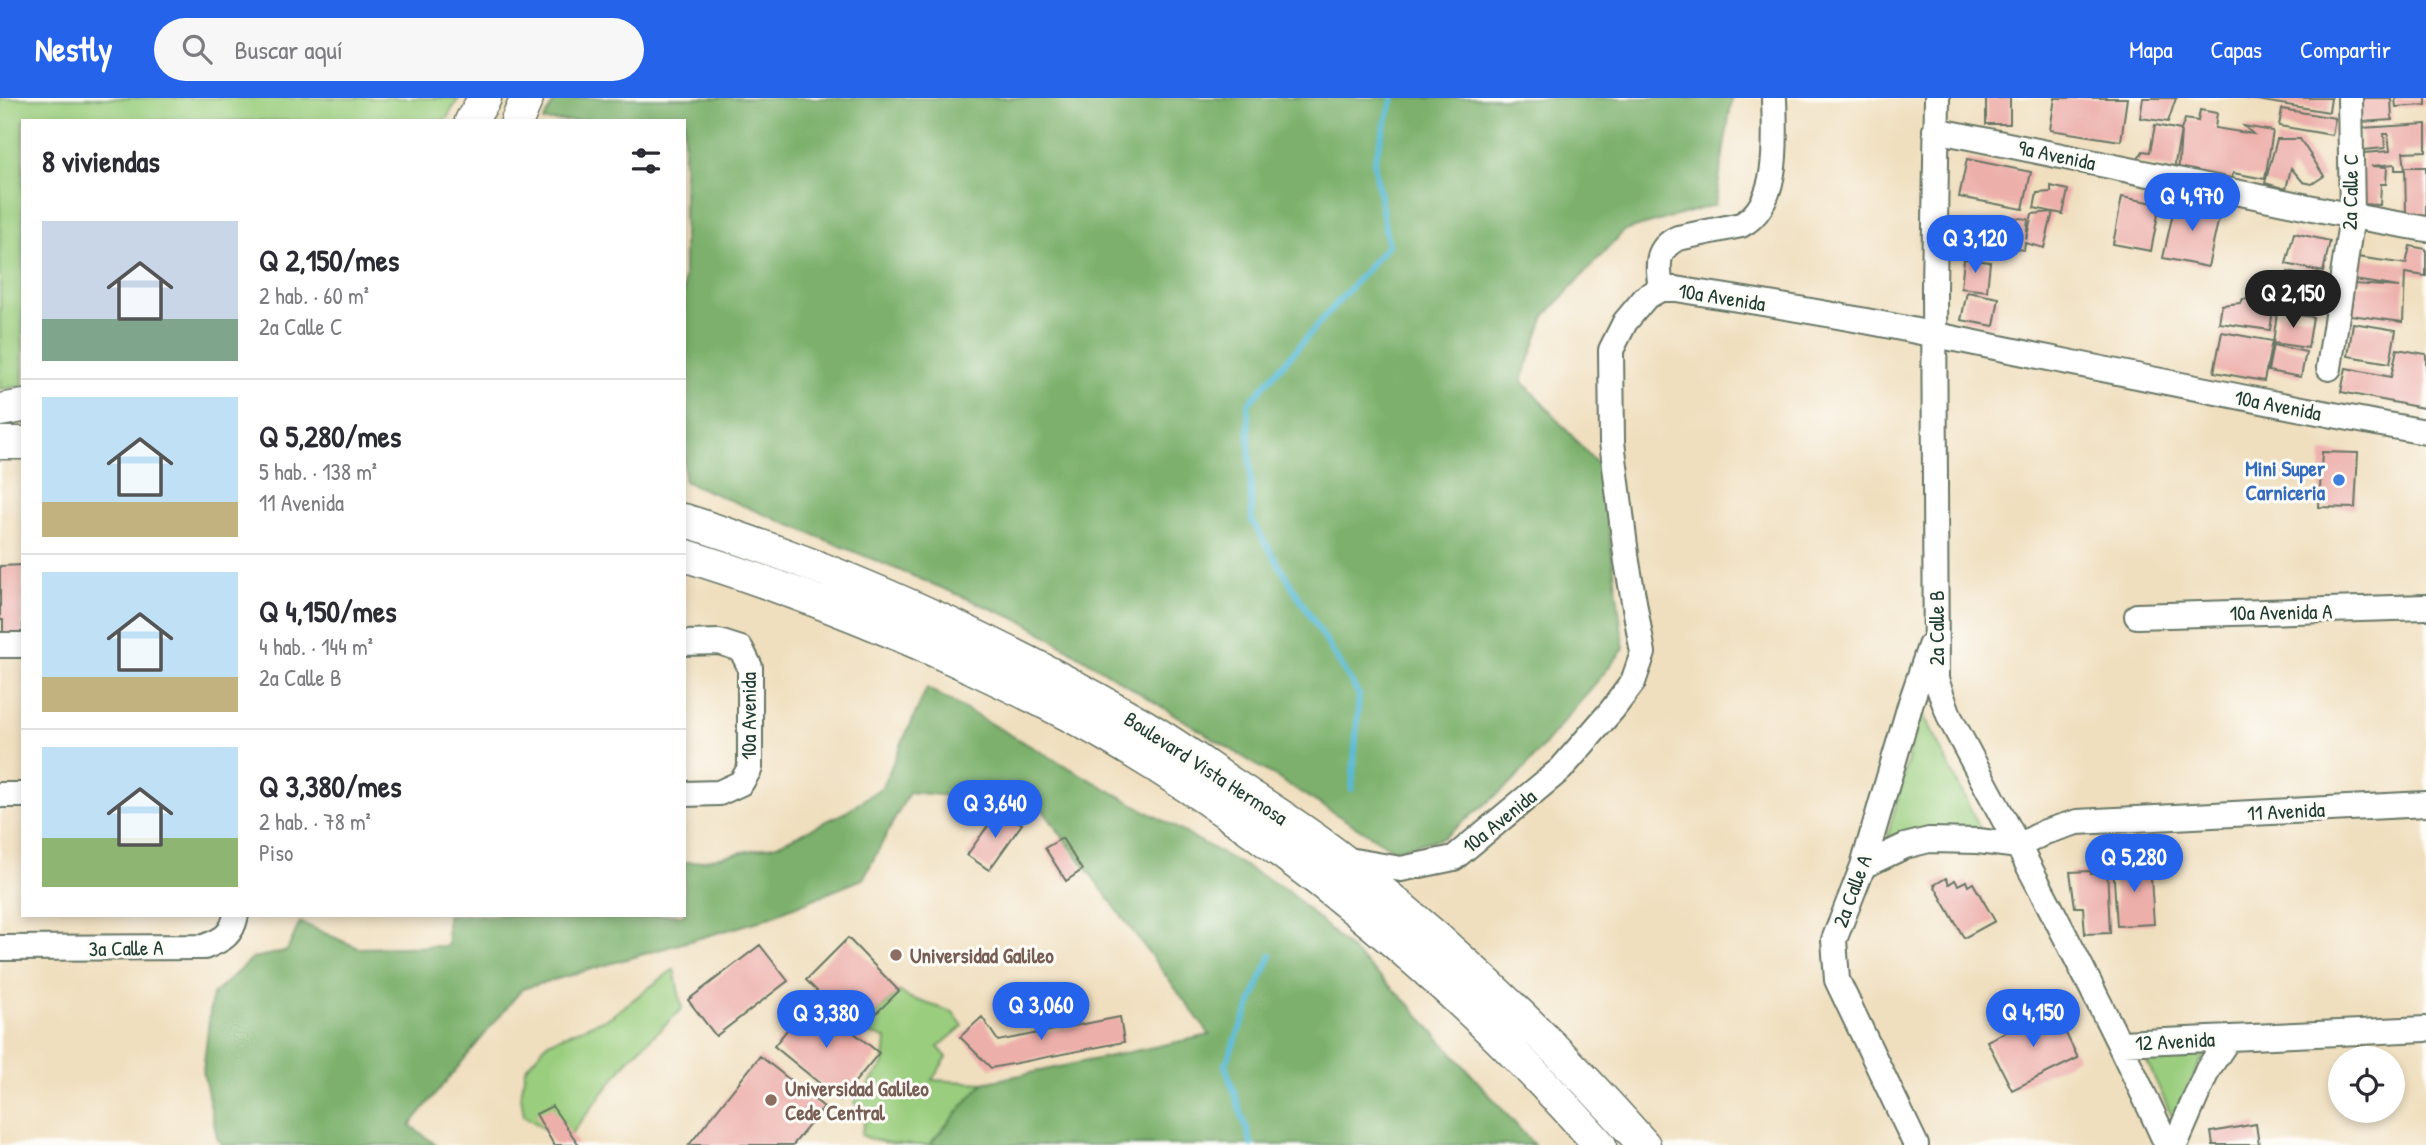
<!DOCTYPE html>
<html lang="es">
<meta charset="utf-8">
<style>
body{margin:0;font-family:"Patrick Hand",sans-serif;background:#f7f7f7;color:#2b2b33;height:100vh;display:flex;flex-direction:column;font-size:26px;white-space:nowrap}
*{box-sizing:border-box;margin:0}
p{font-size:23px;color:#7c7c81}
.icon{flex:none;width:38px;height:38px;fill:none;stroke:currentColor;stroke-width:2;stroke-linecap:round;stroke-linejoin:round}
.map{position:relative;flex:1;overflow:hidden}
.side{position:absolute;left:21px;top:21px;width:665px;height:798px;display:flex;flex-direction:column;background:#fff;border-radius:0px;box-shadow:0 4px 10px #0003}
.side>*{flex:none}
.tools{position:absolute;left:2328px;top:948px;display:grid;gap:14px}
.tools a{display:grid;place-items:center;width:77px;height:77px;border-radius:50%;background:#fff;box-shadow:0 4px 10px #0003;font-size:35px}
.price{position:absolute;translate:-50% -60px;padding:0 16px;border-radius:24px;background:#2563eb;color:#fff;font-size:23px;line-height:46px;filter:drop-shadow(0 2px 4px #0008)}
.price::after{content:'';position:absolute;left:50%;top:42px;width:21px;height:16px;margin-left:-10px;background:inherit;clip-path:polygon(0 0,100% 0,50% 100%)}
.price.selected{background:#222;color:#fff}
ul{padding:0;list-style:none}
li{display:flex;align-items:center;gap:21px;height:175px;padding:0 21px}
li+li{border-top:2px solid #e1e1e2}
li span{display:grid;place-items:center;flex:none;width:196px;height:140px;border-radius:0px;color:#555}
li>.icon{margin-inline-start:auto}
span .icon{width:84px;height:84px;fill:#fffc;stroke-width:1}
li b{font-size:30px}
h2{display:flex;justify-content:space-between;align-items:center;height:84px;padding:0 21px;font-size:30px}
header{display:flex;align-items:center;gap:42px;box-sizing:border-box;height:98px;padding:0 35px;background:#2563eb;color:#fff}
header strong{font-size:33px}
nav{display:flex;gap:38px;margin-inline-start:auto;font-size:24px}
.search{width:490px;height:63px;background:#f7f7f7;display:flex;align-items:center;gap:18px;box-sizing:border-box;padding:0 24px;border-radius:38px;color:#7c7c81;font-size:26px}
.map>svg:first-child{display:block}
.green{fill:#9acd7d;stroke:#5c8558;stroke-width:2}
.forest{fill:#7bb06c;stroke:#4d7650;stroke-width:2}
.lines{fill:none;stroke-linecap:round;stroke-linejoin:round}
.stream{stroke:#57bad6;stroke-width:6}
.building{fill:#edafaa}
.minor-casing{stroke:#687665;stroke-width:28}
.major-casing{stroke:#687665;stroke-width:35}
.minor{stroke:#fff;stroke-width:24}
.major{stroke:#fff;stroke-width:32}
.shop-dot{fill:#3f7fe0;stroke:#fdfcf7;stroke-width:2.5}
.education-dot{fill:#8d6e63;stroke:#fdfcf7;stroke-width:2.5}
.labels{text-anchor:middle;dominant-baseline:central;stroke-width:6;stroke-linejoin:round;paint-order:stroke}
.street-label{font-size:21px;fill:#1f3d34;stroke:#fdfcf7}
.shop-label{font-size:21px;font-weight:bold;fill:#366cbe;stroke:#fdfcf7;text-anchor:end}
.education-label{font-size:21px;font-weight:bold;fill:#785e54;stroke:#fdfcf7;text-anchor:start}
</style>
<header>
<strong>Nestly</strong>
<div class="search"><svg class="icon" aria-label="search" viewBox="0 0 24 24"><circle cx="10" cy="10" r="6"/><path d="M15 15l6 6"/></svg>Buscar aquí</div>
<nav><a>Mapa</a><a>Capas</a><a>Compartir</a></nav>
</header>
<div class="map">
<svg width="2426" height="1047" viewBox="0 0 2426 1047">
<rect width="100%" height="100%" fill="#fdfcf7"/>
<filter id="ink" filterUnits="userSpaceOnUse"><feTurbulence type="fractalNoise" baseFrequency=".0143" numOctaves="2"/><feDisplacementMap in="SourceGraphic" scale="14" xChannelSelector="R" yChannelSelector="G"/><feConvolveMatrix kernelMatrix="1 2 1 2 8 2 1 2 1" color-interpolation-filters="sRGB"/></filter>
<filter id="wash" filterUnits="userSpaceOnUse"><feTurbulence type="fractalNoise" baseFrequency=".00686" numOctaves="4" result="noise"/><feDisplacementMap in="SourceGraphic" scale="28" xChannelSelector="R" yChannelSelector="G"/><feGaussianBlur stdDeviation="1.57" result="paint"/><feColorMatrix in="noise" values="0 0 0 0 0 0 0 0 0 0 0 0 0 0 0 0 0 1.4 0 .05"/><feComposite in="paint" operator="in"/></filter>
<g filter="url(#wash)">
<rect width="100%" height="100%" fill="#f0dfbf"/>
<path class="green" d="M0,0H459L445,23H23V288L0,291Z
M1921,612L1983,736L1886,744Z
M674,871L682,911L630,960L565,1044L524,1018L521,998L525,971L548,944L610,919Z
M899,893L908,899L953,914L963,928L938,949L947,959L932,982L983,985L929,1047C905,1047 882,1047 861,1037L867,1016L854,1005L884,966L886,940L857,934Z
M2206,953L2173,1021L2144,957Z"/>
<path class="forest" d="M556,0H1732L1715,107L1624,133L1545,218L1522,283L1601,370L1624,551L1514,683L1443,740L1394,752L1026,525L684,383V23H543Z
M927,590L1287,792L1408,905L1534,1047H929L983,985L1210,937L1039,707L909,694L863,781L759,823L522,891L410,1027L436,1047H221L217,1039L203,973L212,897L253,860L287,853L300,824L358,850L448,848L447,817H684V764H695L777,747L846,714L882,689Z"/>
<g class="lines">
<path class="stream" d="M1352,691L1359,597L1252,423L1248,306L1388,147L1374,64L1393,0
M1252,1047L1225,967L1271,857"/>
</g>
<g id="blocks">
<path class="building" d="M1986,0H2010V26H1986Z
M2055,0H2127L2121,43L2050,32Z
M2143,0H2176L2168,24L2140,20Z
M2245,0H2331L2329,14Z
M2360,0H2391L2392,22L2361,24Z
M2395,0H2426V7L2396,9Z
M2282,11L2335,20L2332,37L2279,28Z
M2200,12L2217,15L2215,30L2253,36L2244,28L2273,33L2265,81L2233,75L2231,86L2178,78L2181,32L2174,71L2136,64L2143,53L2150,54L2155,27L2181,32L2185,21L2198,23Z
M2426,26V53L2403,54L2405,72H2395V66L2371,68L2387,69L2386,86H2381L2380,107L2359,106L2363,55L2390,53L2388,36H2384L2385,50L2363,52L2361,30Z
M2277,41H2300L2324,78L2312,86L2303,84L2291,70L2286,91L2265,85Z
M1967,61L2031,74L2023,111L1959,99Z
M2405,69H2426V121L2406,114Z
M2051,88L2068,92L2063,116L2053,114L2044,150L2025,145L2024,152L2009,150L2012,119L2028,121L2026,142L2032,116L2053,114L2034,110L2037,95L2051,94Z
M2122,99L2160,106L2151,153L2113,146Z
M2176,101L2221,110L2208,169L2163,160Z
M2294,135L2330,143L2323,174L2286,166Z
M2410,148L2426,151V178L2405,175L2403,224L2350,217L2354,186L2399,189L2354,182L2357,159L2406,166Z
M1964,161L1990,164L1987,193L1961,190Z
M2288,174L2324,182L2317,211L2282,204Z
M1967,194L1999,200L1994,228L1961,222Z
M2243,201L2274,205L2270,232L2219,225L2222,207L2240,205Z
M2277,214L2313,219L2308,250L2273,245Z
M2353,225L2396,232L2390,265L2348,258Z
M2222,234L2272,243L2264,283L2214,274Z
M2273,247L2306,254L2301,279L2268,273Z
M2397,251L2426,256V293L2423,310L2341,294L2346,270L2391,279Z
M2322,354L2358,355L2355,410L2319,409Z
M23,467V541L3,542V522H0V468Z
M1000,711L1022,726L989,772L967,757Z
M1062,740L1082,772L1066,783L1045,750Z
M2150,765L2154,826L2117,828L2113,767Z
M2098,769H2107L2110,835L2085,836L2083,809H2075L2070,774L2091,773V776H2099Z
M1946,780L1949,786L1955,782L1958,787L1966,783L1968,788L1973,785L1995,823L1964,840L1934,787Z
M848,840L899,893L857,934L806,882Z
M760,847L788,883L716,938L688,902Z
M812,901L879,955L840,1002L774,948Z
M2054,911L2078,960L2012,992L1987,943Z
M982,919L998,943L1120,919L1124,944L991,970L960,939Z
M760,958L824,1009L793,1047H689Z
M552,1008L579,1047H554L536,1016Z
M2256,1026L2259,1047H2213L2211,1034Z"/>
</g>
</g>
<g filter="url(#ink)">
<use href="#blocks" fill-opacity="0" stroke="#687665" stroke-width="2"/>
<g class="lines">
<defs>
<path id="minor" d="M1937,0L1934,190L1936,582L1950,620C2025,761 2101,901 2167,1047
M1935,32L2352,118L2426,131
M1661,191C1658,169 1654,151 1678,140L1741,127C1781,106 1775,39 1774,0
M2329,270L2352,118L2350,0
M2137,518L2426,509
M684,545L719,544L741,551L750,569V670L741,685L719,695L684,696
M0,547H23
M0,697H23
M1342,761L1401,771L1454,760L1561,671L1612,612L1633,584L1643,555L1627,464L1612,344L1611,252L1625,224L1646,199L1661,191H1676C1756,204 1837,216 1916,233C2086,267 2255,304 2426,334
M1863,768L1905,748L1929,742L1978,743L2019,748L2045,734L2077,724L2426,706
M0,850L204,849C223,842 232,837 236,817
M2121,945L2426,931
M1916,1047L1837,882L1834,842L1863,768L1911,604L1930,548
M2175,1047L2208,971L2229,940"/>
<path id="major" d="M471,23L485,0
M517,23L527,0
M0,312L23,308
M0,345H23
M684,422C839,471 990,539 1131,620C1165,639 1197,662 1229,684C1267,709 1308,734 1344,763C1453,849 1553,943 1644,1047
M684,457C784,488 879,526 973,570C1018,591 1064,613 1107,638C1291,747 1458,887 1600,1047"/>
</defs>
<use href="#minor" class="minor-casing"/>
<use href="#major" class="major-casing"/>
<use href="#minor" class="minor"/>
<use href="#major" class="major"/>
</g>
</g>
<circle class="shop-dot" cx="2339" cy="382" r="7"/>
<g class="education-dot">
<circle cx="896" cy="857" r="7"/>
<circle cx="771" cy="1002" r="7"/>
</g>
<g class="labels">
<g class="street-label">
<text transform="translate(2057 57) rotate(12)">9a Avenida</text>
<text transform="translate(2350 94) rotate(-89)">2a Calle C</text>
<text transform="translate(1722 199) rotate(9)">10a Avenida</text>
<text transform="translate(2278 307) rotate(11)">10a Avenida</text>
<text transform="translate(2281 514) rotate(-1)">10a Avenida A</text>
<text transform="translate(1936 530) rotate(-90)">2a Calle B</text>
<text transform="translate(748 618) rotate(-90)">10a Avenida</text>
<text transform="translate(1206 670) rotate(33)">Boulevard Vista Hermosa</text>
<text transform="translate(2286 713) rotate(-3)">11 Avenida</text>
<text transform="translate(1499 723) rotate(-39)">10a Avenida</text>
<text transform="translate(1852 793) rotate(-70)">2a Calle A</text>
<text transform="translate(126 850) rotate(-1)">3a Calle A</text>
<text transform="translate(2175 943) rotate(-3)">12 Avenida</text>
</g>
<g class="shop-label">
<text x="2325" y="370">Mini Super<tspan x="2325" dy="24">Carniceria</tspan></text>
</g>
<g class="education-label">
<text x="910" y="857">Universidad Galileo</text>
<text x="785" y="990">Universidad Galileo<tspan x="785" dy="24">Cede Central</tspan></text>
</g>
</g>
</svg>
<div class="tools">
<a><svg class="icon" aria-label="locate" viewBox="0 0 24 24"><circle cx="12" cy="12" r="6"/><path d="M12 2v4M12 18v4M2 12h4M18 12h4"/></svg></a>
</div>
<b class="price" style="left:2192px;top:135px">Q 4,970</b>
<b class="price" style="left:1975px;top:177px">Q 3,120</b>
<b class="price selected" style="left:2293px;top:232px">Q 2,150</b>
<b class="price" style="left:995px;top:742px">Q 3,640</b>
<b class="price" style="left:2134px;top:796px">Q 5,280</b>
<b class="price" style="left:1041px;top:944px">Q 3,060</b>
<b class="price" style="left:2033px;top:951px">Q 4,150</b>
<b class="price" style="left:826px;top:952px">Q 3,380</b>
<section class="side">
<h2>8 viviendas<svg class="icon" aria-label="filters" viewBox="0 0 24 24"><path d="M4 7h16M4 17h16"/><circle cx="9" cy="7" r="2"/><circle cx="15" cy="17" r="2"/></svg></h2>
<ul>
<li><span style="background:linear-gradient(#c9d6e8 70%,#7fa58c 0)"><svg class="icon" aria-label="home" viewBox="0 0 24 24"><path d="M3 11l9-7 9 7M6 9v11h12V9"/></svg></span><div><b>Q 2,150/mes</b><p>2 hab. · 60 m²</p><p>2a Calle C</p></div></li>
<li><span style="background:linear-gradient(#bfe0f5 75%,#c2b280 0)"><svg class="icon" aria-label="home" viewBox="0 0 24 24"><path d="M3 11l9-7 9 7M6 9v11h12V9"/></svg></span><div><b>Q 5,280/mes</b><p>5 hab. · 138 m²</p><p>11 Avenida</p></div></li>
<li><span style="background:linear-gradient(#bfe0f5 75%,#c2b280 0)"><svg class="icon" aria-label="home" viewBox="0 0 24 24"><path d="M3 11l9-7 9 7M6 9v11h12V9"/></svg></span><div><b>Q 4,150/mes</b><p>4 hab. · 144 m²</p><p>2a Calle B</p></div></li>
<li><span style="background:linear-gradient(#bfe0f5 65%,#8fb573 0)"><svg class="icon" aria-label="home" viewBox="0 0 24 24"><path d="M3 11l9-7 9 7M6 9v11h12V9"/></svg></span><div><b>Q 3,380/mes</b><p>2 hab. · 78 m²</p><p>Piso</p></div></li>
</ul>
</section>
</div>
